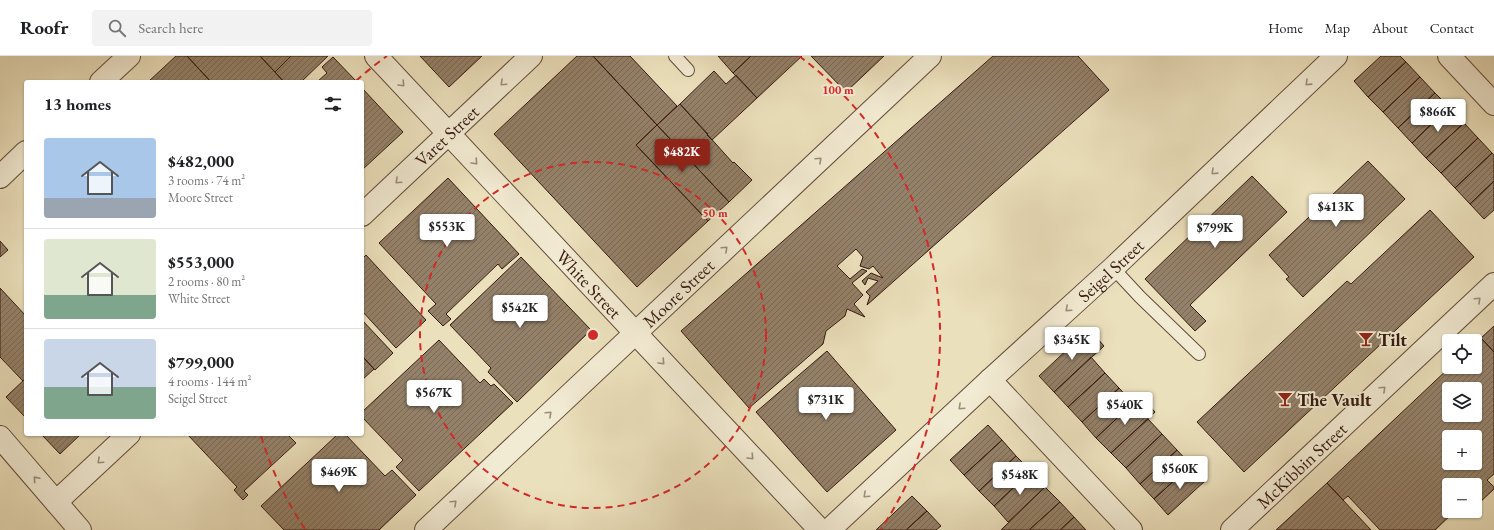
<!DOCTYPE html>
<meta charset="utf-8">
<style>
body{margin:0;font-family:"EB Garamond",serif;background:#f2f2f2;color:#202124;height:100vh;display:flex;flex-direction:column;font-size:15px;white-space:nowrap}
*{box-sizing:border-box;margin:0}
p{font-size:13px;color:#757577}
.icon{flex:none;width:22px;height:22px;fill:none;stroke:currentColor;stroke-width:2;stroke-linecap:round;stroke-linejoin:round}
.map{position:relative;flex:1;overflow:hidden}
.panel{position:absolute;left:24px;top:24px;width:340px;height:356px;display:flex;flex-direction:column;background:#fff;border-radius:4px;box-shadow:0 1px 3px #0004}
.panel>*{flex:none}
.tools{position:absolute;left:1442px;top:278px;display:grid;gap:8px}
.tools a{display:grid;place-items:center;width:40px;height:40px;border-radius:4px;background:#fff;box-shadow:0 1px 3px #0004;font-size:20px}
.price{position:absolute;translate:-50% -34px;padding:0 9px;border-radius:4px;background:#fff;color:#222;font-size:13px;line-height:26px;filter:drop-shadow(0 1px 2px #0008)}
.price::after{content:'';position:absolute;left:50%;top:24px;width:12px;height:9px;margin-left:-6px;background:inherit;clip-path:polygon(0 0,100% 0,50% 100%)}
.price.current{background:#8f2418;color:#fff}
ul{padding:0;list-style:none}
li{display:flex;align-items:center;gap:12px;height:100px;padding:0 20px}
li+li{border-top:1px solid #e0e0e0}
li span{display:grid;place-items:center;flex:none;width:112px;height:80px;border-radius:4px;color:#555}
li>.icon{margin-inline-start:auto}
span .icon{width:48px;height:48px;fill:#fffc;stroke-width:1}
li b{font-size:17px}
h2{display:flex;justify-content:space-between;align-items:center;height:48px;padding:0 20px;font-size:17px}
header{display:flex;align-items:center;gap:24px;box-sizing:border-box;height:56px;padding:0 20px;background:#fff;border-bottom:1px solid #e0e0e0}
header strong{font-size:19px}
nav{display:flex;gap:22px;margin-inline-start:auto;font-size:14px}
.search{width:280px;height:36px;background:#f2f2f2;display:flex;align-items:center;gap:10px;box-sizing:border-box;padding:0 14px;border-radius:4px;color:#757577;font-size:15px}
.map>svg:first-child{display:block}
.building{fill:url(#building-hatch);stroke:#361a0f;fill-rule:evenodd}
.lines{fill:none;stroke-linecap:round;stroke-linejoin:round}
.lane-casing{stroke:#634c3a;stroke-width:14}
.street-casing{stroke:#634c3a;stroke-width:24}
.lane{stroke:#f2ebd3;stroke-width:12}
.street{stroke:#f2ebd3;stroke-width:22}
.oneway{stroke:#9d8d7b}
.ring{fill:none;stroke:#d62828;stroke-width:2;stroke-dasharray:7 5}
.labels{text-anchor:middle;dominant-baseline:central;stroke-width:4;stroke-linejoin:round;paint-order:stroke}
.street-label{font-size:18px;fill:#361a0f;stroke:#f2ebd3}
.poi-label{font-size:18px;font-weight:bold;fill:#361a0f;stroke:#f2ebd3;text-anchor:start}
.centre{fill:#d62828;stroke:#f2ebd3;stroke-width:2}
.ring-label{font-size:12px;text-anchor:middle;font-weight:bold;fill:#d62828;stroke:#f2ebd3;stroke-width:4;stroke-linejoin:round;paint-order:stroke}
</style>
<header>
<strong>Roofr</strong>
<div class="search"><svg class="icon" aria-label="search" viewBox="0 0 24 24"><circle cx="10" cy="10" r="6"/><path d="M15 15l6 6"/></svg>Search here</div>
<nav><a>Home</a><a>Map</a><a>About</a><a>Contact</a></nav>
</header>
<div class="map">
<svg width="1494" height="474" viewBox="0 0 1494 474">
<defs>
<pattern id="building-hatch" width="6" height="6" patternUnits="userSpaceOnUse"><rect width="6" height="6" fill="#948169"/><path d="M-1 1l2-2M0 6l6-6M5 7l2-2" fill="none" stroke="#7a6955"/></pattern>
</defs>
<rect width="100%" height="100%" fill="#ebe0bc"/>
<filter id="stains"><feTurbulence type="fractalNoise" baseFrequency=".005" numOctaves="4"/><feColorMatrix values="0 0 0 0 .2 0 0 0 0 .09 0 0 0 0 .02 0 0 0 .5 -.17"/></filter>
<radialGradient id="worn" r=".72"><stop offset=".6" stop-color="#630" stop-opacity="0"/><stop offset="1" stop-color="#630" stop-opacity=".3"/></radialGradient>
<path class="building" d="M176,0H187L211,26H148Z
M187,0H260L284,26H211Z
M260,0H291L275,16Z
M291,0H328L301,26H284L275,16Z
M420,0H482L449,31Z
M577,0H593L657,69L636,89L708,165L637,231L494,78Z
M593,0H630L677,50L657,69Z
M718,0H751L733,17Z
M751,0H802L757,42L733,17Z
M811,0H884L846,36Z
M993,0H1078L1109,34L867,249L870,240L866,236L878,225L868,222L865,229L862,225L871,217L883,222L873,210L869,213L860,210L863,201L856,193L837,210L850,223L862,213L867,215L852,227L863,239L854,248L865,261L847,253L845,260L826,275L823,288L749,352L681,275Z
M1381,0H1400L1406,6L1368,41L1354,25Z
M333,1L357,26H317L327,17L322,11Z
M1406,6L1420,21L1383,56L1368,41Z
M714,15L726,28L736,19L757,42L712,84L707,79L708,78L680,48Z
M1420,21L1435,37L1398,72L1383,56Z
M362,32L403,76L362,114Z
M1435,37L1449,51L1412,87L1398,72Z
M680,48L733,107L734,106L752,124L729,146L657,69Z
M1449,51L1464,67L1426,102L1412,87Z
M1464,67L1478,82L1441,117L1426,102Z
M657,69L729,146L708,165L636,89Z
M1478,82L1492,97L1455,132L1441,117Z
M1492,97L1494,99V125L1470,148L1455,132Z
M1368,105L1405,143L1303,241L1286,223L1289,221L1269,199Z
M1252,120L1287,156L1190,249L1206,265L1195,275L1145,223Z
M448,122L519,198L502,213L498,208L446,258L451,263L443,270L428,255L436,248L379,187Z
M1494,125V154L1484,163L1470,148Z
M1430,154L1474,201L1244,416L1197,366L1347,225L1351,228Z
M0,185L8,194L0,201Z
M366,199L426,264L396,292L362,255V203Z
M521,201L591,274L517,346L488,316L491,312L450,269Z
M0,232L26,260V322L23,325L0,301Z
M362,264L393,297L375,314L362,300Z
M1494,270V296L1481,282Z
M1089,273L1104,290L1054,336L1039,320Z
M1481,282L1494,296V418L1487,424L1494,431V433L1478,448L1475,446V429H1449V455H1455L1435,474H1380L1348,440L1343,444L1327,427L1450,311H1475V288ZM1449,333H1475V359H1449ZM1449,381H1475V407H1449Z
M439,284L480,327L484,323L491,330L494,328L513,347L419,435L396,411L403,404L362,361V356Z
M827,295L896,374L827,436L756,356Z
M362,300L374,313L362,324Z
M1091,301L1105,317L1068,351L1054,336Z
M1105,317L1119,332L1082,366L1068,351Z
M26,322V360L25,361L6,341Z
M1119,332L1133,347L1096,382L1082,366Z
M1146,346L1155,356L1111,397L1096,382L1133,347L1139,352Z
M1148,363L1162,378L1126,412L1111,397Z
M988,369L1002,384L964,419L950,404Z
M43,378H81L60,398L42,379Z
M187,378H287L296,387L244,435L248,439L243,444L234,434L237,431Z
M338,378H345L385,420L392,414L416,439L379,474H284L261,450Z
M1162,378L1177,394L1140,428L1126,412Z
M1002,384L1016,400L979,435L964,419Z
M1177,394L1191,409L1154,443L1140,428Z
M1016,400L1031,415L994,450L979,435Z
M1191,409L1206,424L1168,459L1154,443Z
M1031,415L1045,431L1008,466L994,450Z
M1327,427L1371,474H1276Z
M1045,431L1060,446L1029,474H1001Z
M912,440L927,455L906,474H876Z
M1060,446L1074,461L1060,474H1029Z
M927,455L941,470L936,474H906Z
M1074,461L1086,474H1060Z"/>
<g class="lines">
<defs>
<path id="lane" d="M675,0L688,14
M1113,212L1140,241L1199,298"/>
<g id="street">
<path id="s1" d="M376,0L820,474"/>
<path d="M1449,0L1494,48"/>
<path d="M101,26L129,0"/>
<path d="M0,121L26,96"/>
<path id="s2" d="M362,159L531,0"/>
<path d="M990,324L1131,474"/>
<path d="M0,381L80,474"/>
<path d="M56,446L129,378"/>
<path id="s3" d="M426,474L930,0"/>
<path id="s4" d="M829,474L990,324L1113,212L1336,0"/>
<path id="s5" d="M1232,474L1494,228"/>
</g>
</defs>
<use href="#lane" class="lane-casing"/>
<use href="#street" class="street-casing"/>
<use href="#lane" class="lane"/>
<use href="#street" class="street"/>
</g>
<defs><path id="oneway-chevron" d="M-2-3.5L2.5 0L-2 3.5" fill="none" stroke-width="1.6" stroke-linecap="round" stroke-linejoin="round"/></defs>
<g class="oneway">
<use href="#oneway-chevron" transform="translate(503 27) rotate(137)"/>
<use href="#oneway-chevron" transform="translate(1308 27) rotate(136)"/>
<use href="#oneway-chevron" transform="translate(402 28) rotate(47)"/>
<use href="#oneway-chevron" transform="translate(819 104) rotate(-43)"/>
<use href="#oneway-chevron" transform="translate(475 106) rotate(47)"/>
<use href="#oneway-chevron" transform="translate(1214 116) rotate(136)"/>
<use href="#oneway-chevron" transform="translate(398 125) rotate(137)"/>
<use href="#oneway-chevron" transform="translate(725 193) rotate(-43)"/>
<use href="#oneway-chevron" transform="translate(1478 244) rotate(-43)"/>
<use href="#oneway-chevron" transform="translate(1068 253) rotate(138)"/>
<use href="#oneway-chevron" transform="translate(662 306) rotate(47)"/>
<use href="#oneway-chevron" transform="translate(1383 333) rotate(-43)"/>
<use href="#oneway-chevron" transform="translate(961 351) rotate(137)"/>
<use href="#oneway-chevron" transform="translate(549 358) rotate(-43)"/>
<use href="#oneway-chevron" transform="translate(751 401) rotate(47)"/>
<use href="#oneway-chevron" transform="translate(100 405) rotate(137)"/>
<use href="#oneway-chevron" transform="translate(36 423) rotate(-131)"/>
<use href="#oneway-chevron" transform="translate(866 439) rotate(137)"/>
<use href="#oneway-chevron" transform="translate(454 447) rotate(-43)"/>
</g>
<g class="ring">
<circle cx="593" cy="279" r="173"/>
<path d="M305 473A347 347 0 0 1 261 380M356 25A347 347 0 0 1 387 0M799 0A347 347 0 0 1 881 473"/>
</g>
<defs>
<symbol id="bar-bare" viewBox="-9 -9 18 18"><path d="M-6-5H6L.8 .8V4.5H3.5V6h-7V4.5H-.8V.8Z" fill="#8f2418" stroke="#f2ebd3" stroke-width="2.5" paint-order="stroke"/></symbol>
</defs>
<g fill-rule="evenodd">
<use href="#bar-bare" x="1355" y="272" width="22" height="22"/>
<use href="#bar-bare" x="1274" y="332" width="22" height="22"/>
</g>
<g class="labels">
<g class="street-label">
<text stroke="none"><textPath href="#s2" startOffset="116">Varet Street</textPath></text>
<text stroke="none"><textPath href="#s4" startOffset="383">Seigel Street</textPath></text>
<text stroke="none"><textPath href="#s1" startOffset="312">White Street</textPath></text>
<text stroke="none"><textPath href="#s3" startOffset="346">Moore Street</textPath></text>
<text stroke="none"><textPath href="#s5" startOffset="95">McKibbin Street</textPath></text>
</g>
<g class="poi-label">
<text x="1378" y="283">Tilt</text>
<text x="1297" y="343">The Vault</text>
</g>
</g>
<circle cx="593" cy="279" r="6" class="centre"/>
<g class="ring-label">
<text x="838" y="38">100 m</text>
<text x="715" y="161">50 m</text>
</g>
<rect width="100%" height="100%" filter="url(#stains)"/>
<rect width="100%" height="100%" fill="url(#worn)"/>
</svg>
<div class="tools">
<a><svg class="icon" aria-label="locate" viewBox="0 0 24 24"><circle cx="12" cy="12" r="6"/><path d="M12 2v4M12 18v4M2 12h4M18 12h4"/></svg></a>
<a><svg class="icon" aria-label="layers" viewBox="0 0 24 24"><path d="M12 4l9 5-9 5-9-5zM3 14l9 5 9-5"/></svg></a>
<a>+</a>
<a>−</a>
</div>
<b class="price" style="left:1438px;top:77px">$866K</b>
<b class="price current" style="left:682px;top:117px">$482K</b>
<b class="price" style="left:1336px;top:172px">$413K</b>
<b class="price" style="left:447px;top:192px">$553K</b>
<b class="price" style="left:1215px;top:193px">$799K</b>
<b class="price" style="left:520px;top:273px">$542K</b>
<b class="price" style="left:1072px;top:305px">$345K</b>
<b class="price" style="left:434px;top:358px">$567K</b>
<b class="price" style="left:826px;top:365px">$731K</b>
<b class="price" style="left:1125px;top:370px">$540K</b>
<b class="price" style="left:1180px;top:434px">$560K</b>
<b class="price" style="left:339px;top:437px">$469K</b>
<b class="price" style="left:1020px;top:440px">$548K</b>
<section class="panel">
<h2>13 homes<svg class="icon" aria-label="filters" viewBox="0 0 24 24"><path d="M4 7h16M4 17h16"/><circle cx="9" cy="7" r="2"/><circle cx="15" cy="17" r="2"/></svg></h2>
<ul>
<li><span style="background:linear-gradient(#a9c7e8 75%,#9aa5b1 0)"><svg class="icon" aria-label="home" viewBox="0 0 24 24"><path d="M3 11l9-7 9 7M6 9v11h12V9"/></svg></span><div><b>$482,000</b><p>3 rooms · 74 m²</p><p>Moore Street</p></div></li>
<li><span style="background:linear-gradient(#dfe7d0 70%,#7fa58c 0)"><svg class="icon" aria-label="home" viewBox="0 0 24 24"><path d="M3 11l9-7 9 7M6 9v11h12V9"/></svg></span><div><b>$553,000</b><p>2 rooms · 80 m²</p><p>White Street</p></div></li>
<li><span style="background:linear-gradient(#c9d6e8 60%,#7fa58c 0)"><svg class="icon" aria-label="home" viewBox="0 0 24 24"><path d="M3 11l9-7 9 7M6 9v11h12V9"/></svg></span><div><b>$799,000</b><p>4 rooms · 144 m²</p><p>Seigel Street</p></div></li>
</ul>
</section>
</div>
